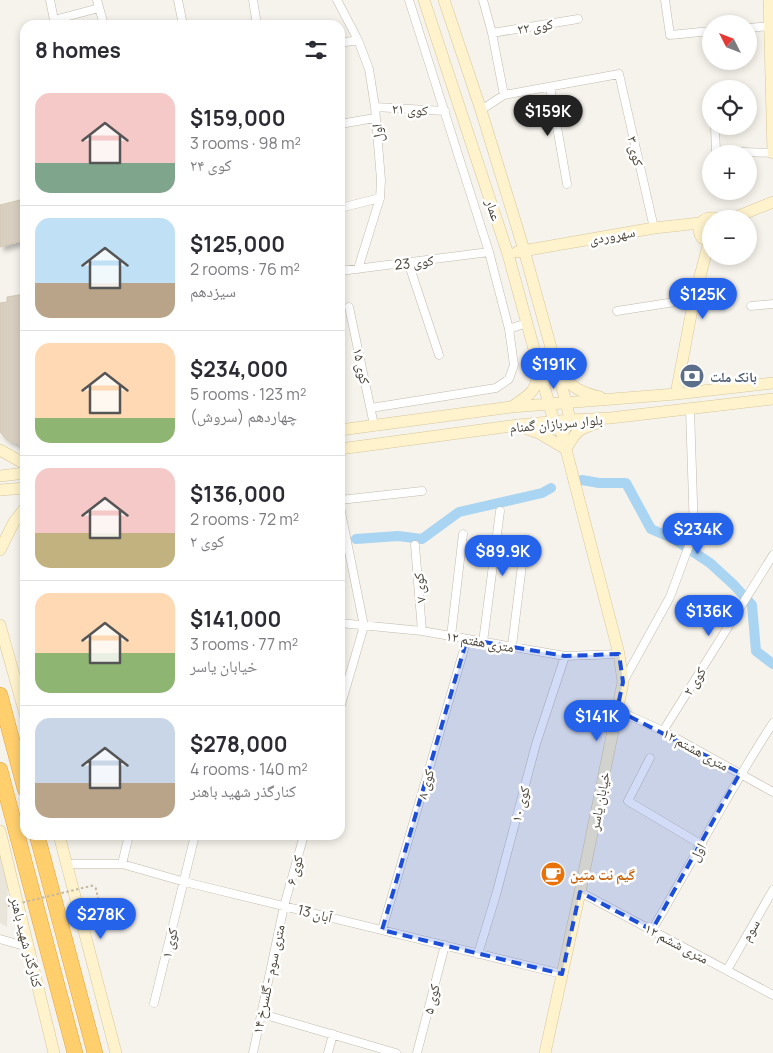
<!DOCTYPE html>
<meta charset="utf-8">
<style>
body{margin:0;font-family:Manrope,"Noto Naskh Arabic",sans-serif;background:#f7f7f7;color:#2b2b33;height:100vh;display:flex;flex-direction:column;font-size:19px;white-space:nowrap}
*{box-sizing:border-box;margin:0}
p{font-size:16px;color:#7c7c81}
.icon{flex:none;width:28px;height:28px;fill:none;stroke:currentColor;stroke-width:2;stroke-linecap:round;stroke-linejoin:round}
.map{position:relative;flex:1;overflow:hidden}
.sheet{position:absolute;left:20px;top:20px;width:325px;height:820px;display:flex;flex-direction:column;background:#fff;border-radius:15px;box-shadow:0 2px 8px #0003}
.sheet>*{flex:none}
.needle{width:32px;rotate:312deg}
.controls{position:absolute;left:702px;top:15px;display:grid;gap:10px}
.controls a{display:grid;place-items:center;width:55px;height:55px;border-radius:50%;background:#fff;box-shadow:0 2px 8px #0003;font-size:25px}
.price{position:absolute;translate:-50% -42px;padding:0 11px;border-radius:18px;background:#2563eb;color:#fff;font-size:16px;line-height:32px;filter:drop-shadow(0 1px 2px #0008)}
.price::after{content:'';position:absolute;left:50%;top:30px;width:15px;height:11px;margin-left:-8px;background:inherit;clip-path:polygon(0 0,100% 0,50% 100%)}
.price.selected{background:#222;color:#fff}
ul{padding:0;list-style:none}
li{display:flex;align-items:center;gap:15px;height:125px;padding:0 15px}
li+li{border-top:1px solid #e1e1e2}
li span{display:grid;place-items:center;flex:none;width:140px;height:100px;border-radius:15px;color:#555}
li>.icon{margin-inline-start:auto}
span .icon{width:60px;height:60px;fill:#fffc;stroke-width:1}
li b{font-size:21px}
h2{display:flex;justify-content:space-between;align-items:center;height:60px;padding:0 15px;font-size:21px}
.map>svg:first-child{display:block}
.residential{fill:#eae5da}
.lines{fill:none;stroke-linecap:round;stroke-linejoin:round}
.canal{stroke:#a9d4f2;stroke-width:10}
.building{fill:#d8cfc1;stroke:#d3c7b4;filter:url(#shadow)}
.street-casing{stroke:#c2bbae;stroke-width:9}
.secondary-casing{stroke:#d6c79b;stroke-width:12}
.highway-casing{stroke:#e0a43c;stroke-width:16}
.path{stroke:#c4b79f;stroke-width:2;stroke-dasharray:2.5 2.5;stroke-linecap:butt}
.street{stroke:#fff;stroke-width:8}
.secondary{stroke:#fff3cd;stroke-width:11}
.highway{stroke:#ffcf6e;stroke-width:15}
.path-bridge{stroke:#c4b79f;stroke-width:2;stroke-dasharray:2.5 2.5;stroke-linecap:butt}
.marked{fill:#1d4ed8;fill-opacity:0.2;stroke:#1d4ed8;stroke-width:4;stroke-dasharray:10 6;stroke-linejoin:round}
.labels{text-anchor:middle;dominant-baseline:central;stroke-width:5;stroke-linejoin:round;paint-order:stroke}
.street-label{font-size:14px;fill:#4b4439;stroke:#fff}
.service-label{font-size:14px;font-weight:bold;fill:#4e5e75;stroke:#fff;text-anchor:start}
.food-label{font-size:14px;font-weight:bold;fill:#c56008;stroke:#fff;text-anchor:start}
</style>
<div class="map">
<svg width="773" height="1053" viewBox="0 0 773 1053">
<defs>
<filter id="shadow"><feDropShadow dx="4" dy="4" stdDeviation="2.5" flood-color="#0004"/></filter>
</defs>
<rect width="100%" height="100%" fill="#f6f3ec"/>
<path class="residential" d="M0,849L8,883L7,927L0,923Z"/>
<g class="lines">
<path class="canal" d="M582,480L599,483H626L651,529L674,539L710,563L734,585L752,605L756,651L773,664
M356,539L398,536L422,539L459,512L542,493L551,488"/>
</g>
<path class="building" d="M20,200L25,222V240L0,247V205Z
M25,294V447L8,440L0,432V303L7,302V297Z"/>
<g class="lines">
<defs>
<path id="street" d="M50,0L54,20
M97,0L104,25
M178,0L183,25
M253,0L257,25
M337,0L358,40L369,69L375,107L381,180L380,198L358,269
M483,0L492,33L504,95
M665,0L670,35L711,31
M54,25V20L99,8
M749,28L769,26
M492,33L578,19
M340,43L358,40
M550,87L567,184
M375,107L445,111
M481,110L504,95L619,74L654,228
M340,124L375,118
M715,126L716,151L773,153
M340,208L380,198
M408,262L439,355
M340,271L489,252
M751,306L773,304
M349,307L374,425
M617,311L694,299
M509,329L527,323
M371,408L496,388L509,379L514,365L509,329L489,252L409,0
M340,500L422,491
M340,507L364,626L340,708
M415,545L422,631
M340,623L422,631L565,656L619,654
M451,636L463,534
M483,642L500,511
M512,646L522,565
M623,682L670,597L694,532L690,409
M617,710L663,731L773,792
M663,731L773,555
M650,758L628,801L702,845
M67,864H122L185,882L562,974
M122,864L129,835
M580,892L773,995
M382,930L467,639
M652,930C693,861 729,790 773,723
M0,939L28,947
M478,954L496,895L536,744L565,656
M727,970L773,890
M154,1003L195,835
M262,1014L396,1053
M253,1053L284,906L304,835
M328,1053L333,1034
M417,1053L445,945"/>
<path id="secondary" d="M424,0L508,254L554,422L562,434L619,654L623,682L580,892L545,1053
M444,0L481,110L524,250L566,402L570,420L562,434
M769,0L773,153
M731,219L773,202
M711,242L702,238C694,226 704,214 718,219
M517,252L654,228L700,223
M560,372C572,388 580,392 600,397
M676,394L694,299L709,242
M513,406C532,393 534,393 540,371
M522,427L539,433L566,449C576,431 578,429 598,423
M340,430L511,407L676,394L773,383
M340,449L518,425L570,420L610,418L773,399
M0,450L25,464
M0,476L25,473
M0,490L25,488
M0,550L14,522L25,508
M0,625L25,714
M0,831L54,1053
M59,835L116,1053"/>
<path id="highway" d="M0,695L25,789
M0,770L75,1053
M37,835L95,1053"/>
</defs>
<use href="#street" class="street-casing"/>
<use href="#secondary" class="secondary-casing"/>
<use href="#highway" class="highway-casing"/>
<path class="path" d="M87,906L99,902L95,885"/>
<use href="#street" class="street"/>
<use href="#secondary" class="secondary"/>
<use href="#highway" class="highway"/>
<path class="path-bridge" d="M8,906L95,885"/>
</g>
<path class="marked" d="M467,639L565,656L619,654L623,682L617,710L740,773L652,930L580,892L562,974L382,930Z"/>
<defs>
<symbol id="bank-disc" viewBox="-11 -11 22 22"><circle r="9.5" fill="#5c6f8a" stroke="#fff"/><path d="M-6-4H6V4H-6ZM0-2.3a2.3 2.3 0 1 0 0 4.6a2.3 2.3 0 1 0 0-4.6Z" fill="#fff"/></symbol>
<symbol id="cafe-disc" viewBox="-11 -11 22 22"><circle r="9.5" fill="#e8710a" stroke="#fff"/><path d="M-5.5-4.5H6V0H3Q3 3.5 0 3.5H-2.5Q-5.5 3.5-5.5 0ZM3-3.2v2h1.7v-2ZM-6 4.5H4V6H-6Z" fill="#fff"/></symbol>
</defs>
<g fill-rule="evenodd">
<use href="#bank-disc" x="678" y="362" width="28" height="28"/>
<use href="#cafe-disc" x="539" y="860" width="28" height="28"/>
</g>
<g class="labels">
<g class="street-label">
<text transform="translate(535 26) rotate(-9)">کوی ۲۲</text>
<text transform="translate(410 109) rotate(3)">کوی ۲۱</text>
<text transform="translate(377 133) rotate(-96)">اول</text>
<text transform="translate(636 151) rotate(77)">کوی ۳</text>
<text transform="translate(494 210) rotate(72)">عمار</text>
<text transform="translate(612 235) rotate(-10)">سهروردی</text>
<text transform="translate(414 262) rotate(-7)">کوی 23</text>
<text transform="translate(362 366) rotate(78)">کوی ۱۵</text>
<text transform="translate(556 423) rotate(-5)">بلوار سربازان گمنام</text>
<text transform="translate(419 588) rotate(-95)">کوی ۷</text>
<text transform="translate(480 641) rotate(10)">۱۲ متری هفتم</text>
<text transform="translate(694 681) rotate(-58)">کوی ۲</text>
<text transform="translate(696 749) rotate(29)">۱۲ متری هشتم</text>
<text transform="translate(425 784) rotate(-74)">کوی ۸</text>
<text transform="translate(599 801) rotate(-79)">خیابان یاسر</text>
<text transform="translate(520 804) rotate(-75)">کوی ۱۰</text>
<text transform="translate(697 852) rotate(-60)">اول</text>
<text transform="translate(294 870) rotate(-74)">کوی ۶</text>
<text transform="translate(315 913) rotate(14)">13 آبان</text>
<text transform="translate(750 930) rotate(-60)">سوم</text>
<text transform="translate(27 942) rotate(76)">کنارگذر شهید باهنر</text>
<text transform="translate(169 943) rotate(-76)">کوی ۱</text>
<text transform="translate(677 943) rotate(28)">۱۲ متری ششم</text>
<text transform="translate(268 979) rotate(-78)">۱۴ متری سوم - گلسرخ</text>
<text transform="translate(431 999) rotate(-76)">کوی ۵</text>
</g>
<g class="service-label">
<text x="710" y="376">بانک ملت</text>
</g>
<g class="food-label">
<text x="570" y="874">گیم نت متین</text>
</g>
</g>
</svg>
<div class="controls">
<a><svg class="needle" viewBox="-14 -14 28 28"><path d="M0-13l5 13h-10z" fill="#e53935"/><path d="M0 13l5-13h-10z" fill="#7c7c81"/></svg></a>
<a><svg class="icon" aria-label="locate" viewBox="0 0 24 24"><circle cx="12" cy="12" r="6"/><path d="M12 2v4M12 18v4M2 12h4M18 12h4"/></svg></a>
<a>+</a>
<a>−</a>
</div>
<b class="price selected" style="left:548px;top:137px">$159K</b>
<b class="price" style="left:703px;top:320px">$125K</b>
<b class="price" style="left:554px;top:390px">$191K</b>
<b class="price" style="left:698px;top:555px">$234K</b>
<b class="price" style="left:503px;top:577px">$89.9K</b>
<b class="price" style="left:709px;top:637px">$136K</b>
<b class="price" style="left:597px;top:742px">$141K</b>
<b class="price" style="left:101px;top:940px">$278K</b>
<section class="sheet">
<h2>8 homes<svg class="icon" aria-label="filters" viewBox="0 0 24 24"><path d="M4 7h16M4 17h16"/><circle cx="9" cy="7" r="2"/><circle cx="15" cy="17" r="2"/></svg></h2>
<ul>
<li><span style="background:linear-gradient(#f6c9c9 70%,#7fa58c 0)"><svg class="icon" aria-label="home" viewBox="0 0 24 24"><path d="M3 11l9-7 9 7M6 9v11h12V9"/></svg></span><div><b>$159,000</b><p>3 rooms · 98 m²</p><p>کوی ۲۴</p></div></li>
<li><span style="background:linear-gradient(#bfe0f5 65%,#b9a48a 0)"><svg class="icon" aria-label="home" viewBox="0 0 24 24"><path d="M3 11l9-7 9 7M6 9v11h12V9"/></svg></span><div><b>$125,000</b><p>2 rooms · 76 m²</p><p>سیزدهم</p></div></li>
<li><span style="background:linear-gradient(#ffd9b3 75%,#8fb573 0)"><svg class="icon" aria-label="home" viewBox="0 0 24 24"><path d="M3 11l9-7 9 7M6 9v11h12V9"/></svg></span><div><b>$234,000</b><p>5 rooms · 123 m²</p><p>چهاردهم (سروش)</p></div></li>
<li><span style="background:linear-gradient(#f6c9c9 65%,#c2b280 0)"><svg class="icon" aria-label="home" viewBox="0 0 24 24"><path d="M3 11l9-7 9 7M6 9v11h12V9"/></svg></span><div><b>$136,000</b><p>2 rooms · 72 m²</p><p>کوی ۲</p></div></li>
<li><span style="background:linear-gradient(#ffd9b3 60%,#8fb573 0)"><svg class="icon" aria-label="home" viewBox="0 0 24 24"><path d="M3 11l9-7 9 7M6 9v11h12V9"/></svg></span><div><b>$141,000</b><p>3 rooms · 77 m²</p><p>خیابان یاسر</p></div></li>
<li><span style="background:linear-gradient(#c9d6e8 65%,#b9a48a 0)"><svg class="icon" aria-label="home" viewBox="0 0 24 24"><path d="M3 11l9-7 9 7M6 9v11h12V9"/></svg></span><div><b>$278,000</b><p>4 rooms · 140 m²</p><p>کنارگذر شهید باهنر</p></div></li>
</ul>
</section>
</div>
